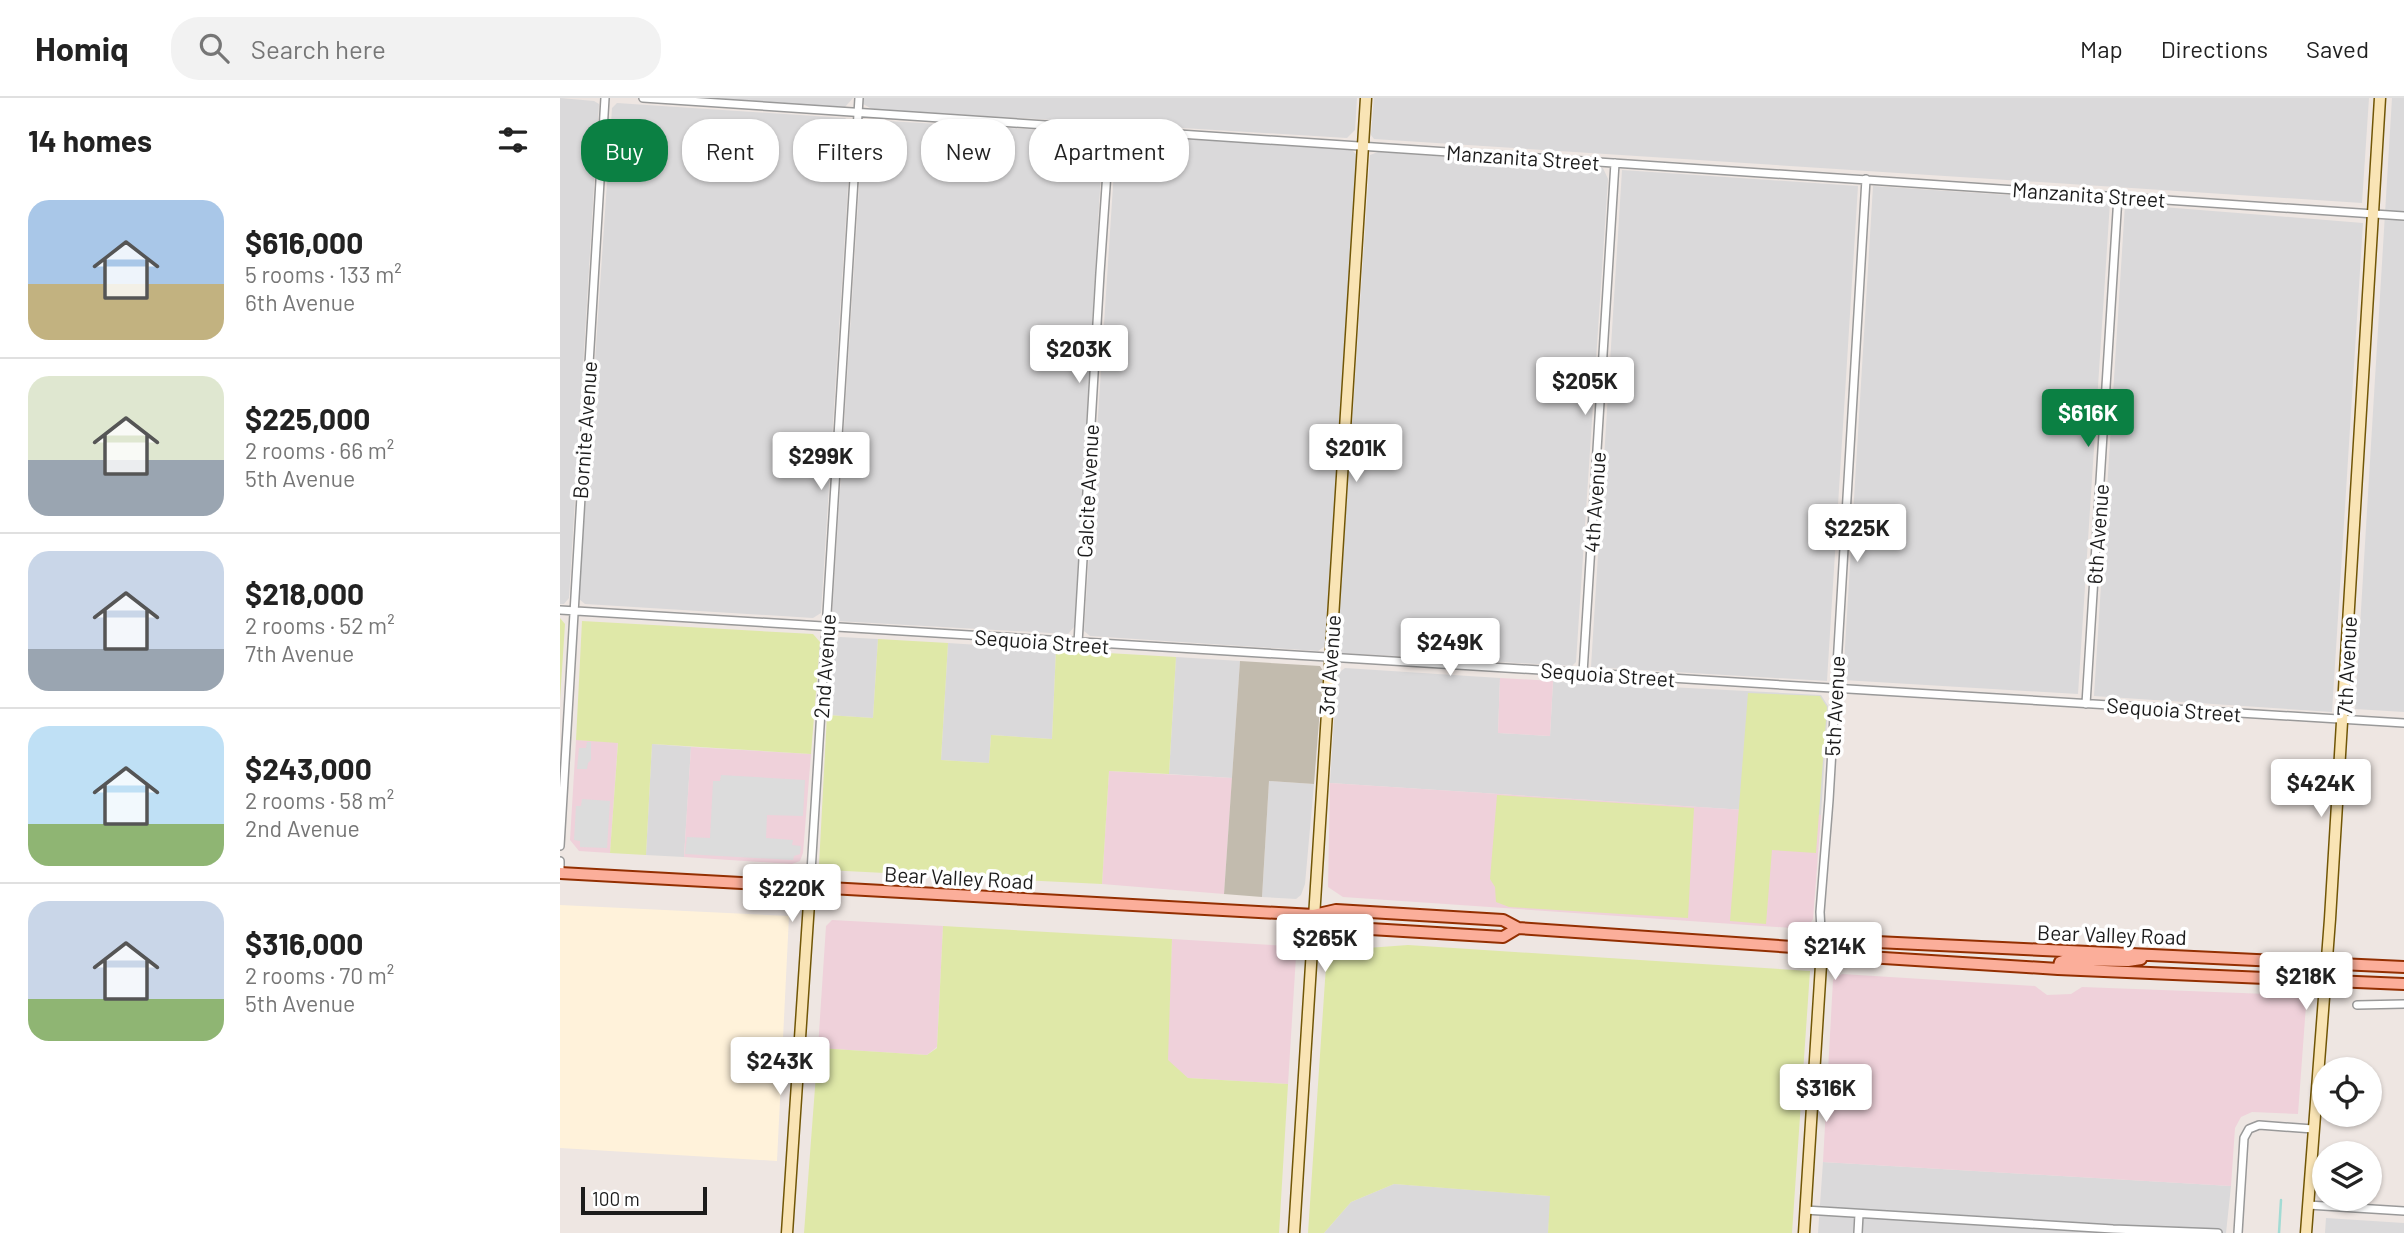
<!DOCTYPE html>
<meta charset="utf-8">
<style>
body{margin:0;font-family:Barlow,sans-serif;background:#f2f2f2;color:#222;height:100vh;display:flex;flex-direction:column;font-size:26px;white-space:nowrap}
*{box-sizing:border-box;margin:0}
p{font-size:23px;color:#767676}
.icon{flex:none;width:38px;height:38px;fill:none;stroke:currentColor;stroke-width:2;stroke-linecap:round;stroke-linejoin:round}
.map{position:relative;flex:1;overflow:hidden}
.drawer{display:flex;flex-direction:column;background:#fff;width:560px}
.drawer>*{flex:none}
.top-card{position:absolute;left:21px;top:21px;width:665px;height:63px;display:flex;gap:14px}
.tools{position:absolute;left:1752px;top:959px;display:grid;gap:14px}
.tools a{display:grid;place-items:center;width:70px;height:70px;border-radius:50%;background:#fff;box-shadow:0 2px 5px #0004;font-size:35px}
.scale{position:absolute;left:21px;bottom:18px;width:126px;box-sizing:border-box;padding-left:7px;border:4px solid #1c1c1c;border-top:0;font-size:19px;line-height:24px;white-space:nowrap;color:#1c1c1c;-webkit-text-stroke:5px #fff;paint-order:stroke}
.price{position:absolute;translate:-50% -60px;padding:0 16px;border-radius:7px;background:#fff;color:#222;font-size:23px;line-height:46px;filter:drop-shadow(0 2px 4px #0008)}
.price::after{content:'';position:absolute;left:50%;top:42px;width:21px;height:16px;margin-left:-10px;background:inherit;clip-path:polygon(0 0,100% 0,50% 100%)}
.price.active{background:#0b8043;color:#fff}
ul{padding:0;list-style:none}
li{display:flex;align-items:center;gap:21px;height:175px;padding:0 28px}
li+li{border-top:2px solid #e0e0e0}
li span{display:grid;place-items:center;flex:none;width:196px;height:140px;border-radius:21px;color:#555}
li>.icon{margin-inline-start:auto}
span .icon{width:84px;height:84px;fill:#fffc;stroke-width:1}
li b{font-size:30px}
h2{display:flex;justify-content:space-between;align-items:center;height:84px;padding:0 28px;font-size:30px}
.chip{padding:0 24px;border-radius:28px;background:#fff;box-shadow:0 2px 5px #0004;font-size:24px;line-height:63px}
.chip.active{background:#0b8043;color:#fff}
header{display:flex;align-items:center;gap:42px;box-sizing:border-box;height:98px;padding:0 35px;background:#fff;border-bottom:2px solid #e0e0e0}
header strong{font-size:33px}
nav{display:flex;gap:38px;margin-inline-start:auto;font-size:24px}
.search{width:490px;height:63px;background:#f2f2f2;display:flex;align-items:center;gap:18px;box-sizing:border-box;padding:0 24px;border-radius:28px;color:#767676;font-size:26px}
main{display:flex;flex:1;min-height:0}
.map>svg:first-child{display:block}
.residential{fill:#dad9da}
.commercial{fill:#efd1da}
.education{fill:#fff2da}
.construction{fill:#c2bbae}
.grass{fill:#dfe8a8}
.parking{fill:#dcdcdc}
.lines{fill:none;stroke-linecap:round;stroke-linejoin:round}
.stream{stroke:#a2dbd4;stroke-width:2.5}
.street-casing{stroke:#999;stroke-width:10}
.secondary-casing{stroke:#715606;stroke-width:13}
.primary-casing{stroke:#932f01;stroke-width:14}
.street{stroke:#fff;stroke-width:7}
.secondary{stroke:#f9e4b5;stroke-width:10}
.primary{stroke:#fbae9a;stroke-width:10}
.labels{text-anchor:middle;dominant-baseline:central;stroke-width:7;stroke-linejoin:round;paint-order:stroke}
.street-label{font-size:21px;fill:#1c1c1c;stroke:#fff}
</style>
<header>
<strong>Homiq</strong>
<div class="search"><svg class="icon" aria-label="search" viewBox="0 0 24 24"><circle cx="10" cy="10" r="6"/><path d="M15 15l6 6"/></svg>Search here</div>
<nav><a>Map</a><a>Directions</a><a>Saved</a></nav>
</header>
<main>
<section class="drawer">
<h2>14 homes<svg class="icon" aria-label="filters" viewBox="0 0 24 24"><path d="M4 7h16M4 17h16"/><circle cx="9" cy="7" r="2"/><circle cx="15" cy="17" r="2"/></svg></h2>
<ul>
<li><span style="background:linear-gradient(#a9c7e8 60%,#c2b280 0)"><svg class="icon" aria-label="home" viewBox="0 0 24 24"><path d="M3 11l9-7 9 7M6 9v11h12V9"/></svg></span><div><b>$616,000</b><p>5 rooms · 133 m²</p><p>6th Avenue</p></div></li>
<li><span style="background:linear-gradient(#dfe7d0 60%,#9aa5b1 0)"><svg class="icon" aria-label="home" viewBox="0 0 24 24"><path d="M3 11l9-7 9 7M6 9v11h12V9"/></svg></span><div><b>$225,000</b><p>2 rooms · 66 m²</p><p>5th Avenue</p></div></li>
<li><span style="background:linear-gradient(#c9d6e8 70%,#9aa5b1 0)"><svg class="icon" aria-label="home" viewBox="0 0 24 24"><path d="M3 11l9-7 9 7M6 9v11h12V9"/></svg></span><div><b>$218,000</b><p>2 rooms · 52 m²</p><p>7th Avenue</p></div></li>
<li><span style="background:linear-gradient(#bfe0f5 70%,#8fb573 0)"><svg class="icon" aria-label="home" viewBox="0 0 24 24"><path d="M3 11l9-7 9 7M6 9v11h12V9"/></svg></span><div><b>$243,000</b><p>2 rooms · 58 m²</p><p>2nd Avenue</p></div></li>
<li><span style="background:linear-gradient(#c9d6e8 70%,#8fb573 0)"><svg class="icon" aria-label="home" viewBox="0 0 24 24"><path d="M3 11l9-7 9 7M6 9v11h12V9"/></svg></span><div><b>$316,000</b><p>2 rooms · 70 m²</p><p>5th Avenue</p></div></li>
</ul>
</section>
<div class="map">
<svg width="1844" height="1135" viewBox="0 0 1844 1135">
<rect width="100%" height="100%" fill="#eee6e2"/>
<path class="residential" d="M0,0L34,3L39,6L9,500L4,506H0Z
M149,0H293L285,9Z
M304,0H797L795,32L787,40L312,11L303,6Z
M814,0H1809L1802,105L814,41L811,37Z
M1832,0H1844V614L1795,611Z
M57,5L285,20L292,25L261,515L253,520L25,506L19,501L52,10Z
M309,22L537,35L543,41L514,529L508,536L277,523L272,519L303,27Z
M561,37L792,52L797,57L765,548L758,553L530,538L524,533L556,42Z
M818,54L1043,70L1048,81L1016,564L1012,568L782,555L777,550L810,57Z
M1062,72L1298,88L1267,583L1031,569Z
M1313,88L1550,104L1518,596L1283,582Z
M1565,106L1803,125L1772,614L1534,598Z
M280,539L318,541L313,620L267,617L272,543Z
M388,545L496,552L492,641L431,637L429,665L381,662Z
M616,559L680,563L672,680L609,676Z
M785,570L940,580L938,635L990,638L993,583L1261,597L1268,608L1261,717L770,685L777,576Z
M92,646L131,649L124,759L86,757Z
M709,683L754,686L745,786L741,797L736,801L702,799Z
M1263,1064L1671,1088L1666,1135H1258Z
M834,1086L991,1098L988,1135H764L791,1104Z
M1766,1120L1844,1125V1135H1765Z"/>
<path class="commercial" d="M940,580L993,583L990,638L938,635Z
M16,642L58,644L50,755L19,753L10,742Z
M131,649L251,656L243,755L240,763L232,766L124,759Z
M549,673L672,680L664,796L542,786Z
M770,685L1261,717L1253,821L1247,831L783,799L768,789Z
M272,822L383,828L377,949L367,957L258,950L266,828Z
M612,841L728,848L736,858L728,986L628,980L607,962Z
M1282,876L1475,888L1487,897L1511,896L1522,889L1737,897L1746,907L1738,1016L1692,1014L1681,1019L1675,1030L1671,1088L1263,1064L1273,882Z"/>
<path class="education" d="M0,807L229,818L217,1063L0,1050Z"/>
<path class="construction" d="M680,563L760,568L763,573L754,686L709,683L702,799L664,796Z"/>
<path class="grass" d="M0,520L5,526L0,602Z
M22,523L253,536L260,544L251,656L92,646L86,757L50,755L58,645L16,642Z
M318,541L388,545L381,662L429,665L431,637L492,641L496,552L616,559L609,676L549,673L542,786L266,772L259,767L267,617L313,620Z
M1188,595L1260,598L1267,609L1256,755L1212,752L1206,826L1170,823Z
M937,697L1134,710L1128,820L949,809L936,804L935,789L930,781Z
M383,828L612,841L608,962L628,980L728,986L719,1135H244L258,950L367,957L377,950Z
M848,847L1250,873L1232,1135H988L990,1098L834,1086L791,1104L764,1135H748L767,853Z"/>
<path class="parking" d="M27,644H31V662L28,665L27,671H17L19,650H26Z
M161,677L245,682L243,718L207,717L206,740L233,742L232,747L241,748L240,756L234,758L233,762L125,756L127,739L150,740L153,683H160Z
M22,701L50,703L47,750L20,749V743L14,742L16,708H21Z"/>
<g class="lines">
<path class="stream" d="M1719,1135L1721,1102"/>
<defs>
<path id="street" d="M83,0L1844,118
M0,512L1844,625
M518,545L540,175L550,31
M1023,575L1055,65
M1526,606L1558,98
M0,748L45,0
M0,763V775
M250,790L299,0
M1262,851L1260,814L1269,702L1306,81
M1797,907L1844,906
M1748,1107L1844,1113
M1245,1112L1553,1131L1658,1135
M1298,1135L1299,1116
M1678,1135L1684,1040L1689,1031L1699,1027L1753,1031"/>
<path id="secondary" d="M227,1135L250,790
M734,1135L806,0
M1244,1135L1262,851
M1746,1135L1770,821L1820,0"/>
<path id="primary" d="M0,775L754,817L776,812L943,822L958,830L1262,851L1276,857L1498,871L1844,886
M754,817L777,829L943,839L958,830
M1262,851L1274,842L1844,869
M1498,871L1500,864L1506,862L1568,863L1581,861"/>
</defs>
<use href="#street" class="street-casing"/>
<use href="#secondary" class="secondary-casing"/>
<use href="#primary" class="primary-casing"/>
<use href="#street" class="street"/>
<use href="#secondary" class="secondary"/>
<use href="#primary" class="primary"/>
</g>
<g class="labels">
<g class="street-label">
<text transform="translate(963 59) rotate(4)">Manzanita Street</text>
<text transform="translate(1529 96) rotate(4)">Manzanita Street</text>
<text transform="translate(24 332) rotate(-86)">Bornite Avenue</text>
<text transform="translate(527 393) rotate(-87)">Calcite Avenue</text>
<text transform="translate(1034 404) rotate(-86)">4th Avenue</text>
<text transform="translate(1537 436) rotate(-86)">6th Avenue</text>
<text transform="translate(482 543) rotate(4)">Sequoia Street</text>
<text transform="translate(769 567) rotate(-86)">3rd Avenue</text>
<text transform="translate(264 568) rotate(-86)">2nd Avenue</text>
<text transform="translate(1786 568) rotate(-87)">7th Avenue</text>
<text transform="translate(1048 576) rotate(4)">Sequoia Street</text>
<text transform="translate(1274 608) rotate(-87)">5th Avenue</text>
<text transform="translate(1614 611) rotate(4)">Sequoia Street</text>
<text transform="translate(399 779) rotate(3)">Bear Valley Road</text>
<text transform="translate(1552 836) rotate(2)">Bear Valley Road</text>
</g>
</g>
</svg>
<div class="tools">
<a><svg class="icon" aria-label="locate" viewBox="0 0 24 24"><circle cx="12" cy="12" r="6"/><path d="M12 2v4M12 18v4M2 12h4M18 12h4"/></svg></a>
<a><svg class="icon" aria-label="layers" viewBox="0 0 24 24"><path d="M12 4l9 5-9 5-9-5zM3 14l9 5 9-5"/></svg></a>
</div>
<div class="scale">100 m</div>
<b class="price" style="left:519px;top:287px">$203K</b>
<b class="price" style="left:1025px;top:319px">$205K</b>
<b class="price active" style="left:1528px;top:351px">$616K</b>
<b class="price" style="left:796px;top:386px">$201K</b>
<b class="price" style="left:261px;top:394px">$299K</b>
<b class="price" style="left:1297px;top:466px">$225K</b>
<b class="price" style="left:890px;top:580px">$249K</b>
<b class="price" style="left:1761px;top:721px">$424K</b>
<b class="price" style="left:232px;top:826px">$220K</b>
<b class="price" style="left:765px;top:876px">$265K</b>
<b class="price" style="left:1275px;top:884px">$214K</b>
<b class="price" style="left:1746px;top:914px">$218K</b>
<b class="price" style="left:220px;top:999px">$243K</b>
<b class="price" style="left:1266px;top:1026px">$316K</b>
<div class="top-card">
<a class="chip active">Buy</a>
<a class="chip">Rent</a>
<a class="chip">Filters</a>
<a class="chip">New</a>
<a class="chip">Apartment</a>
</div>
</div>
</main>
